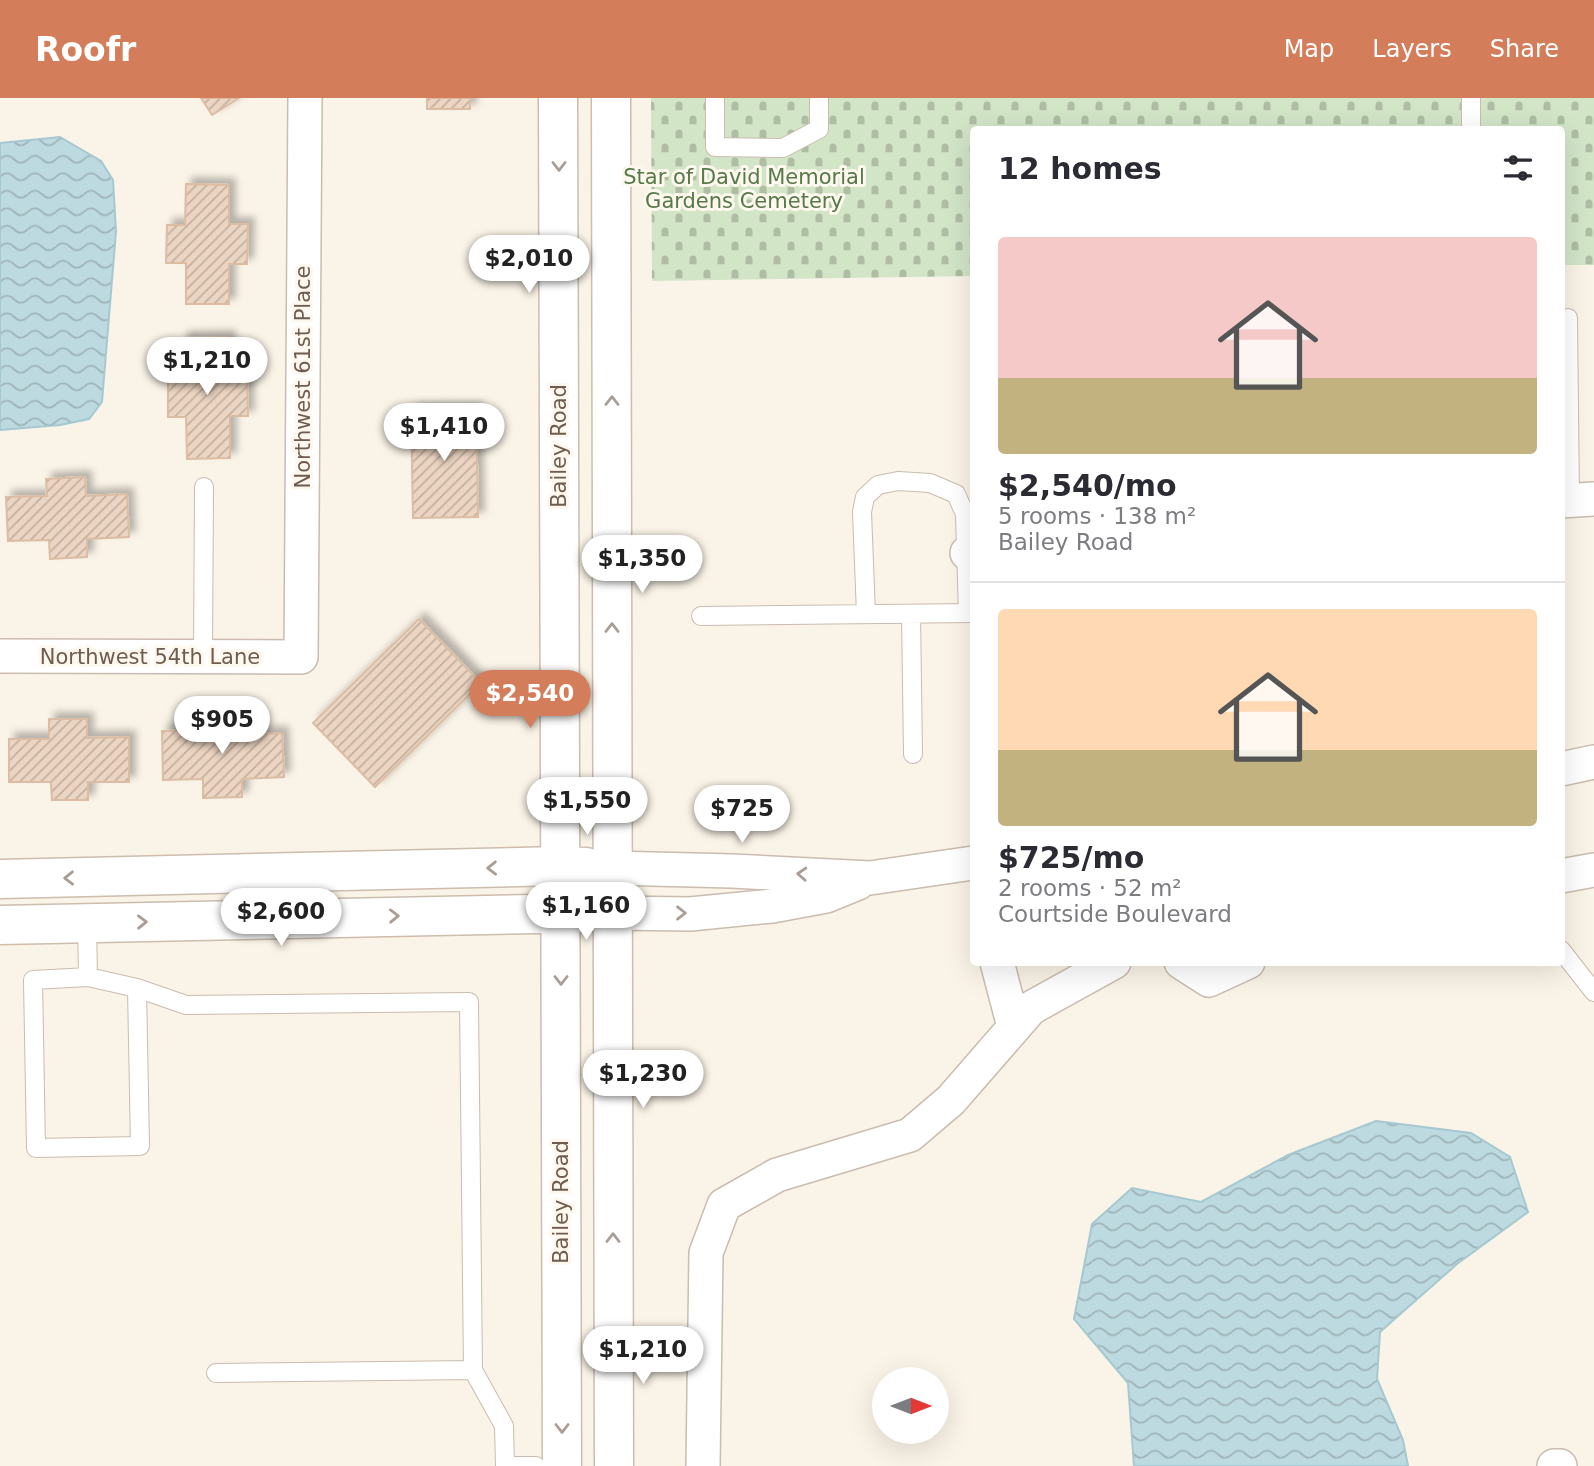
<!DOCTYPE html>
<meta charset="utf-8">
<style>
body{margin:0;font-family:"DejaVu Sans",sans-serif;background:#f7f7f7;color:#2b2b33;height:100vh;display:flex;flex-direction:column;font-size:26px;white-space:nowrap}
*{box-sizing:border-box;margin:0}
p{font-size:23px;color:#7c7c81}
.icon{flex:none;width:38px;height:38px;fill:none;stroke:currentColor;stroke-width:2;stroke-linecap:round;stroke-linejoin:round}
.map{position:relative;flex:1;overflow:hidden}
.sheet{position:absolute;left:970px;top:28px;width:595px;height:840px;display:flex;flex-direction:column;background:#fff;border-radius:7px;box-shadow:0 7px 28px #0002}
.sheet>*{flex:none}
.needle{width:46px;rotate:90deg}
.buttons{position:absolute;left:872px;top:1269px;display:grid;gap:14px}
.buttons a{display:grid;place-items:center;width:77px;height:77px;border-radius:50%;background:#fff;box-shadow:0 7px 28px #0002;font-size:35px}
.price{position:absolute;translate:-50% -60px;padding:0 16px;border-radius:24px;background:#fff;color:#222;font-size:23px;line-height:46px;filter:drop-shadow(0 2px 4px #0008)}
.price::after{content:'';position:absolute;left:50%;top:42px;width:21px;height:16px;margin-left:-10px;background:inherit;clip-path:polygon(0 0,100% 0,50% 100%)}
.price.active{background:#d47d5b;color:#fff}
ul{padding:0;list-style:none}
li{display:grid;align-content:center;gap:14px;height:371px;padding:0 28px}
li+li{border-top:2px solid #e1e1e2}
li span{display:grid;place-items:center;height:217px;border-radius:7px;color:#555}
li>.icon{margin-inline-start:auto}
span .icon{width:126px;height:126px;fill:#fffc;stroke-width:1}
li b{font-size:30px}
h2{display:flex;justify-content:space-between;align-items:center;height:84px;padding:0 28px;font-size:30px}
header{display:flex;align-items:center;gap:42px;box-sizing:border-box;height:98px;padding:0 35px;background:#d47d5b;color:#fff}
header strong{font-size:33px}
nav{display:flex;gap:38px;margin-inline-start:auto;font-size:24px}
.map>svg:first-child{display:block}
.cemetery{fill:url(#cemetery-stones)}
.water{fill:url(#water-waves);stroke:#a5c8d1;stroke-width:2}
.building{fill:url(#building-hatch);stroke:#dcbda4;stroke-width:2;filter:url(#shadow)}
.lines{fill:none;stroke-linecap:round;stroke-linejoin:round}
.lane-casing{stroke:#cabcae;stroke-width:20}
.street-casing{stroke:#cabcae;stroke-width:36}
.secondary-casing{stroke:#ccbdad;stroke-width:41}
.lane{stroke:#fff;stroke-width:18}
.street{stroke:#fff;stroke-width:33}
.secondary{stroke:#fff;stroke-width:38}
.oneway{stroke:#a99d95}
.labels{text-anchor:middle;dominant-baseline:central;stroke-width:6;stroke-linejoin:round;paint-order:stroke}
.park-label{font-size:21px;fill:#567a4b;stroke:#fdf7ed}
.street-label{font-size:21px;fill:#705c4f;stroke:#fdf7ed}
</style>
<header>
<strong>Roofr</strong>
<nav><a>Map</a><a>Layers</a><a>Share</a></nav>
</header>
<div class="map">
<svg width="1594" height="1368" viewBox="0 0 1594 1368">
<defs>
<pattern id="cemetery-stones" width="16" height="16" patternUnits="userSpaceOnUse" patternTransform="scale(1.75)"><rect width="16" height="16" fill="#d2e5c7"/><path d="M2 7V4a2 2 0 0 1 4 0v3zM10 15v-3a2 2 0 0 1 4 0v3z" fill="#afbda4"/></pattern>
<pattern id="water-waves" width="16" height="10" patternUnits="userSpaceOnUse" patternTransform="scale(1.75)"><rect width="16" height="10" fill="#bedae1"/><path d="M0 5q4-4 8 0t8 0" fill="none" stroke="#9fb4b9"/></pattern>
<pattern id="building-hatch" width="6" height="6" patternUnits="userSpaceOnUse" patternTransform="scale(1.75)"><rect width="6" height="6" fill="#ecd5c2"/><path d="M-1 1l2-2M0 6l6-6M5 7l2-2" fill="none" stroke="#c4b0a0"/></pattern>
<filter id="shadow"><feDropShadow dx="6" dy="-6" stdDeviation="3.5" flood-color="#0004"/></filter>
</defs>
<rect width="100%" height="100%" fill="#faf3e7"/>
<path class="cemetery" d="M651,0H1594V167H1561V32H973V178L652,183Z"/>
<path class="water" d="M60,39L101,63L113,82L116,133L102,304L89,321L60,327L0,332V45Z
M1376,1023L1471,1035L1510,1059L1528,1114L1457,1166L1380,1234L1377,1281L1403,1342L1408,1368H1134L1128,1285L1074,1221L1092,1126L1132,1090L1201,1104L1288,1057Z"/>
<path class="building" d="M201,0H239L212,17Z
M427,0H470V11H427Z
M186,86L229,87V126H248L247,166H229V206H186V165H166L167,127H185Z
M229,239V282L247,281L248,318H230V360L187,361L186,319H168V282H183L182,240Z
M476,311L478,419L413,420L411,312Z
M85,379L86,398L127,396L129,439L87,441V459L50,461L49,442L8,443L6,399L47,398L46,381Z
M419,521L481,585L375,689L313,625Z
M240,618L241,636L282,635L284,679L242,681V699L203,700V681L163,682L162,633L203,632L202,619Z
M49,621H87V640L129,639V684H88V702H52L51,684H9V641H49Z"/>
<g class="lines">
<defs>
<path id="lane" d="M715,0V49L783,50L819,31V0
M1471,31V0
M1568,220L1570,402
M866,516L862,414L865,399L878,387L898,383L930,385L956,396L965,416L968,515
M911,516L913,656
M701,518L973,515
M203,559L204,389
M87,825L88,879L33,882L36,1050L140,1048L137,890L186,907L469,904L473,1272L216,1275
M1561,852L1594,894
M88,879L137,890
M473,1272L504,1328L505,1368H536"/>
<path id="street" d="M1561,403L1594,401
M967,455H973
M0,558L301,559L305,0
M1561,671L1594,664
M612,770L732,773L870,780L973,765
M1561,778L1594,772
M613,815L690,816L772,808L826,798L858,785
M997,864L1014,929
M1181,864L1209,882L1248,864
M703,1368L706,1155L724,1107L777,1077L910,1037L951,1002L1031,910L1114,864
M1554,1368H1560"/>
<path id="secondary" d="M558,0L562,1368
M611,0L614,1368
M0,781L560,768L586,769
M0,827L586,815"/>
</defs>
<use href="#lane" class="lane-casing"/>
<use href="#street" class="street-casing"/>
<use href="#secondary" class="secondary-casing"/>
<use href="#lane" class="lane"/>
<use href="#street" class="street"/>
<use href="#secondary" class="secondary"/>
</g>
<defs><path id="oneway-chevron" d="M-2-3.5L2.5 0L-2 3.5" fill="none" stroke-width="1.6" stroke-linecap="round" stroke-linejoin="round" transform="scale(1.75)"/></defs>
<g class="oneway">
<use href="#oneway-chevron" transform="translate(559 68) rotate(90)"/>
<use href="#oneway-chevron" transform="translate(612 303) rotate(-90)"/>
<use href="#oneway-chevron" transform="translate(612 530) rotate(-90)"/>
<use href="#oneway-chevron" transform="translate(492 770) rotate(179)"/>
<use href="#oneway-chevron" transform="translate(802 776) rotate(-177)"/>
<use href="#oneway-chevron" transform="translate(69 780) rotate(179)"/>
<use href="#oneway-chevron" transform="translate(681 815)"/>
<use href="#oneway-chevron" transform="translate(394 818) rotate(-1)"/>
<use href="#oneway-chevron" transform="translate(142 824) rotate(-1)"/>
<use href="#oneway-chevron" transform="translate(561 882) rotate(90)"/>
<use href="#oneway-chevron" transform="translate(613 1140) rotate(-90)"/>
<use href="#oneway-chevron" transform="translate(562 1330) rotate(90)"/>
</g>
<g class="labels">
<g class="park-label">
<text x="744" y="79">Star of David Memorial<tspan x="744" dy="24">Gardens Cemetery</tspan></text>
</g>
<g class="street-label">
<text transform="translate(303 279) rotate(-90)">Northwest 61st Place</text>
<text transform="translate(559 348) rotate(-90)">Bailey Road</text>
<text x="150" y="559">Northwest 54th Lane</text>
<text transform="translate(561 1104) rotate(-90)">Bailey Road</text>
</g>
</g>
</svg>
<div class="buttons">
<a><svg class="needle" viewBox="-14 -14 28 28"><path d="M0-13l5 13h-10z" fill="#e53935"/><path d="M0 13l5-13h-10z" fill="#7c7c81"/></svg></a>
</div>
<b class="price" style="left:529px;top:197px">$2,010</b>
<b class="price" style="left:207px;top:299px">$1,210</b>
<b class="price" style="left:444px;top:365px">$1,410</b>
<b class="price" style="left:642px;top:497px">$1,350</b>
<b class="price active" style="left:530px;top:632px">$2,540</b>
<b class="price" style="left:222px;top:658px">$905</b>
<b class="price" style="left:587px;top:739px">$1,550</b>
<b class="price" style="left:742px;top:747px">$725</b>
<b class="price" style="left:586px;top:844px">$1,160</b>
<b class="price" style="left:281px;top:850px">$2,600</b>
<b class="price" style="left:643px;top:1012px">$1,230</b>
<b class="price" style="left:643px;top:1288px">$1,210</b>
<section class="sheet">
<h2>12 homes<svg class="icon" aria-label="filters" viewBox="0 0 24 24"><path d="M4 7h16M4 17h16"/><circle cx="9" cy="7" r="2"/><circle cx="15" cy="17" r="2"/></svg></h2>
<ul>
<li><span style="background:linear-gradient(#f6c9c9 65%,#c2b280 0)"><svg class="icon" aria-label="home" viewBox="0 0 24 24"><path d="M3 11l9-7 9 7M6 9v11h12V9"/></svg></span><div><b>$2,540/mo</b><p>5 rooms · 138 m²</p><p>Bailey Road</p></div></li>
<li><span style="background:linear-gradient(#ffd9b3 65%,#c2b280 0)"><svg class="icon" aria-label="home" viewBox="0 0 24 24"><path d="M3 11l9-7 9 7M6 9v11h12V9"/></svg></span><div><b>$725/mo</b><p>2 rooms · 52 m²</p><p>Courtside Boulevard</p></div></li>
</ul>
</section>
</div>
